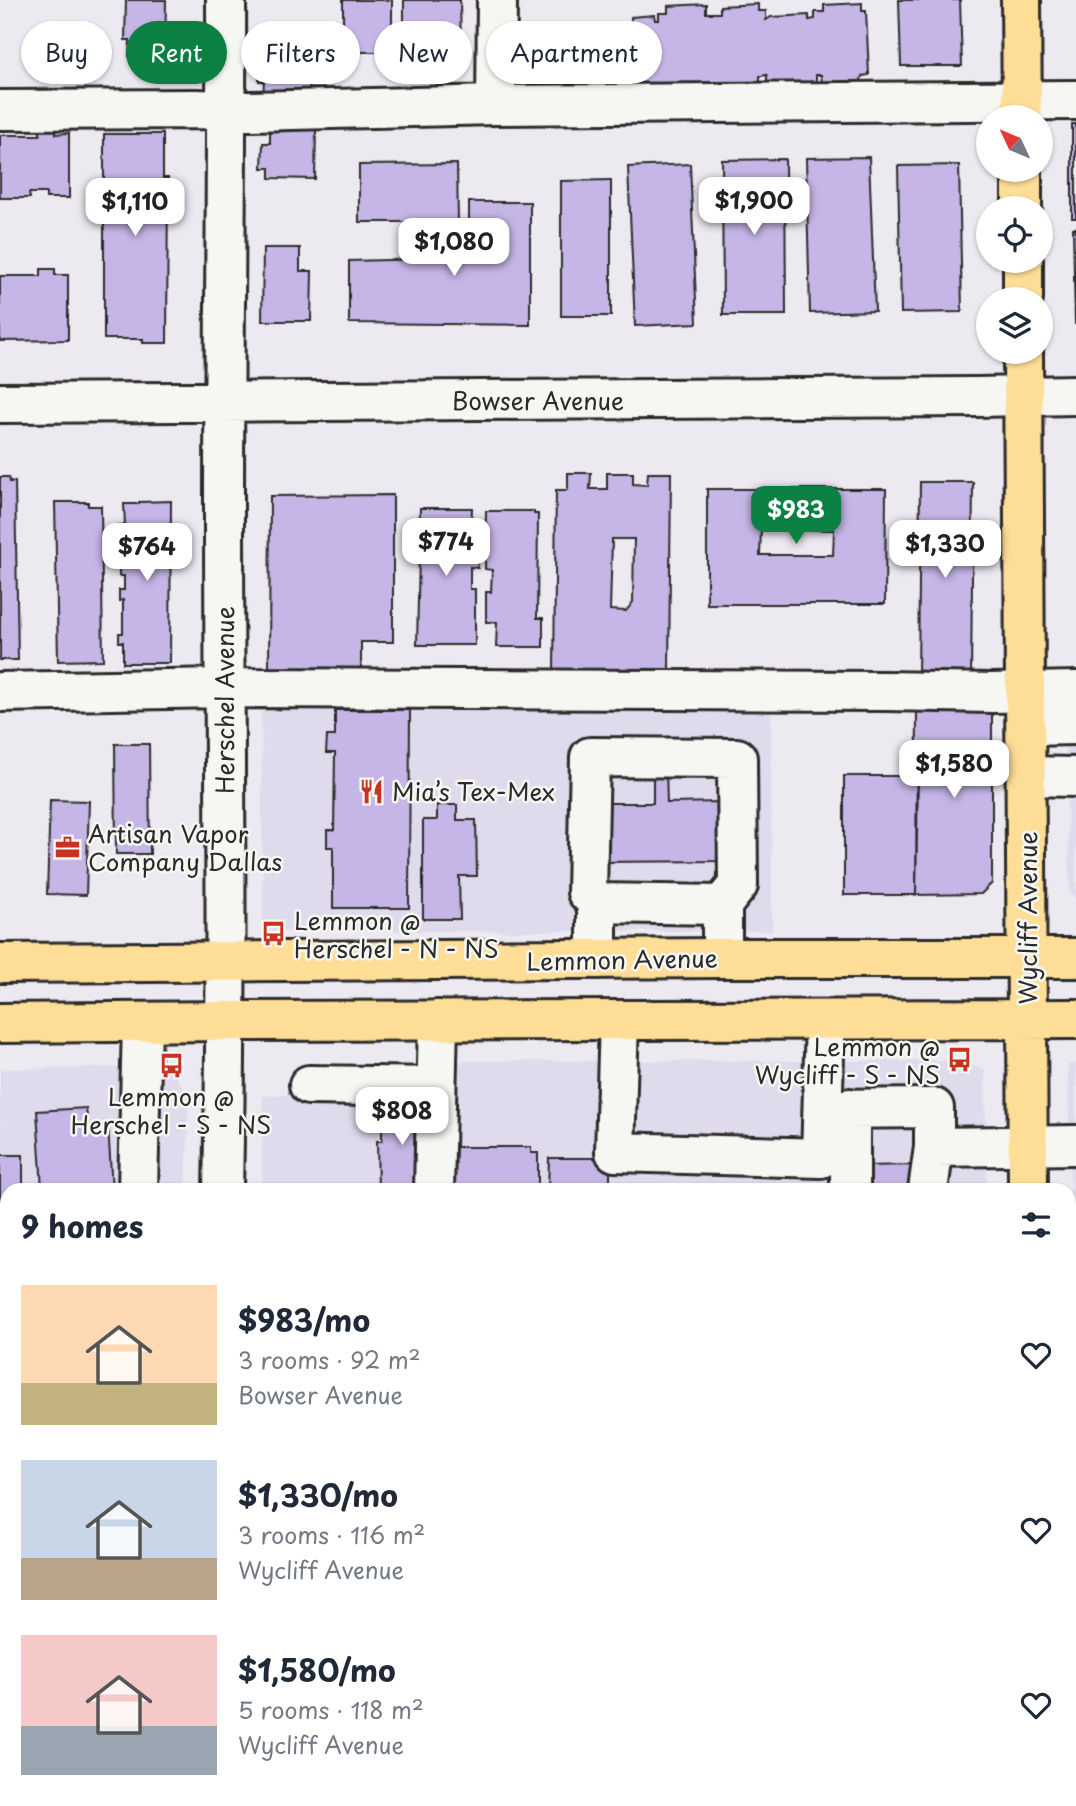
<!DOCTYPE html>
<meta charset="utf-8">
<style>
body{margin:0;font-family:"Playpen Sans",sans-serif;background:#f6f6f7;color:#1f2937;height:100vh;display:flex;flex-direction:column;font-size:26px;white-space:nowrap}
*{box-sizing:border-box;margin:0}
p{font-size:23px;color:#747a83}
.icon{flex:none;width:38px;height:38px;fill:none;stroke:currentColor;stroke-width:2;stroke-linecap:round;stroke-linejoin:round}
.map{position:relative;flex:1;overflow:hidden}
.details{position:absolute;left:0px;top:1183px;width:1076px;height:623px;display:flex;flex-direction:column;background:#fff;border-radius:21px 21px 0 0;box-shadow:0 2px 5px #0004}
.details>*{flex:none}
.hud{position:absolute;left:21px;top:21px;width:700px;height:63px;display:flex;gap:14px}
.needle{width:46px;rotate:314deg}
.fabs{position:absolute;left:976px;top:105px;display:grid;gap:14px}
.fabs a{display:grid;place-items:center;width:77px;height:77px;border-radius:50%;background:#fff;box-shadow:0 2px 5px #0004;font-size:35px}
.price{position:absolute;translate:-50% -60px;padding:0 16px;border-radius:14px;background:#fff;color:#222;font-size:23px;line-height:46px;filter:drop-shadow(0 2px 4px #0008)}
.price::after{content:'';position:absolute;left:50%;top:42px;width:21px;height:16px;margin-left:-10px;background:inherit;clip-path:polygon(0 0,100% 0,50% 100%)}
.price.active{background:#0b8043;color:#fff}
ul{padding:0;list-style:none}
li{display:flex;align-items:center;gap:21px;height:175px;padding:0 21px}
li span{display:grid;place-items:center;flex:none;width:196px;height:140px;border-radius:0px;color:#555}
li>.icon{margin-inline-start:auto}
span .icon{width:84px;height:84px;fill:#fffc;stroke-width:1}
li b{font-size:30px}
h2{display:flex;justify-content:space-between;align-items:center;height:84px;padding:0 21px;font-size:30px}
.tag{padding:0 24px;border-radius:32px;background:#fff;box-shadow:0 2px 5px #0004;font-size:24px;line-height:63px}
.tag.active{background:#0b8043;color:#fff}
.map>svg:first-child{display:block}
.built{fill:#e0daed}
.building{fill:#c5b6e7;stroke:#2b2b2b;stroke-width:2;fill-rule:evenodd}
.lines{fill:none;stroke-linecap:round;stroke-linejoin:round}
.minor-casing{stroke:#2b2b2b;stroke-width:44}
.major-casing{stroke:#2b2b2b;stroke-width:44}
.minor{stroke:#f6f6f2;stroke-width:38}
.major{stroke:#fedd96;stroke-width:38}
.labels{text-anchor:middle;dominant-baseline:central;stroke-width:5;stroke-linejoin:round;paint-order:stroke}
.street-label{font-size:24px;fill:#2b2b2b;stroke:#f6f6f2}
.poi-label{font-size:24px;fill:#2b2b2b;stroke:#f6f6f2;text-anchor:start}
</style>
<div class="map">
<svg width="1076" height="1806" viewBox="0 0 1076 1806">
<rect width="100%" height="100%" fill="#ece9f0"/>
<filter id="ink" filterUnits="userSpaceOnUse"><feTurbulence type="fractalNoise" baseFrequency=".0143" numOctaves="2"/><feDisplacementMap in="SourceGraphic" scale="14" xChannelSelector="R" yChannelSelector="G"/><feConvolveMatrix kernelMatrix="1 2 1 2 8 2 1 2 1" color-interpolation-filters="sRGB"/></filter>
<g filter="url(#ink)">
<path class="built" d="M261,698L771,707L772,931H268L263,925Z
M1064,704H1076V899L1070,893Z
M463,1061H947L985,1069L987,1190H262L263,1096L287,1095V1078L410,1074Z
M1068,1064H1076V1328H1072Z
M171,1067L189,1100L186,1190H7V1311H0V1069Z"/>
<path class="building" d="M126,0H166L165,56H129L130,40H125Z
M343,0H392V52H343Z
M404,0H460L461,47H456L457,70H404Z
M899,0H960L962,66H901Z
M862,3V11H866L869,75L862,76L861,81L822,83L821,75H816V83L767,85V75L760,76V83L634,89L631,17L654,15L655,20H659V13H668V6L706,4V13H720V6L758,4V11H766V20L771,17L809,15V20L815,19V12H824V5Z
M260,46L311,47L309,99L263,98L264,81H259Z
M1072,124H1076V218H1072Z
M40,129H56V134L69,133V198H46V193H29L30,198H0V135H40Z
M270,129L316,130L315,179L270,178V168H262L263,143H270Z
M104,134H163V178H168L167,343H143V339H104Z
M869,157L875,311L810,313L806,158Z
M785,159L786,315H723L722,160Z
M457,164L458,222H359V165Z
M690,164L697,323L635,326L628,167Z
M959,165L962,312L901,313L898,166Z
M611,180V316H561V181Z
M469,202H530V325L349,323V261L469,258Z
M1073,228H1076V324H1075Z
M263,248H300V271H312L311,321H262Z
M41,269H55V275H68V340L0,341V276H41Z
M568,473H591L590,489H607V473H633V484L647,485L648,473H671L669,671L554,670L556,490H568ZM612,539H634L633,602L626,611L610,610Z
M0,477H9L10,482L15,481L18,660H0Z
M920,482H973L971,679H918Z
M707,489H886L885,604H707ZM761,529L834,530L833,555H760Z
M393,495V642H361V668L269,669L270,496Z
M171,501L170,663H123V642H119V633H123V600L119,601V590H124V576H119V567H124V535H118V525H125L124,504H139V502Z
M55,502H88V506H101L103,660L58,661Z
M420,508H472L471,537H478V568L470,567V589H475V645H417Z
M486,511H534V514H538L537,618H543V647H496L497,622H486V592H491L492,570L485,569Z
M917,703L992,710V883L981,894L916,895Z
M335,710H410L409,908H333V847H327V830H334L335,753H326L327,736H335Z
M115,744H149L150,854H116Z
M653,770H666L667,803L724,802V861L596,862V803H653Z
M844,776H918L916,895H844Z
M50,800L89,801L86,895L47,894Z
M437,805H457V820H476L477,876H459L460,919H423V820H437Z
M424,1101V1190H378L377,1141H382V1102Z
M86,1108L88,1126L108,1125L112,1190H63V1188L42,1189L37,1111Z
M452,1147H531V1153H538V1190H451Z
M0,1155H23V1190H7V1237H0Z
M549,1158H610V1190H548Z
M910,1165V1190H868L867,1166Z
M1,1678H7V1737L0,1736Z
M359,1799H407V1806H359Z
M581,1799H616V1802L581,1801Z
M676,1799H742L743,1806H677Z
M775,1799H857V1802H847V1806H775Z
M901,1799H974L973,1801H971V1806H896L901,1805Z"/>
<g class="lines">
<defs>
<path id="minor" d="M497,0L496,105L1076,100
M0,110L196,109L250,111L496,105
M0,403L976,397L1076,395
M0,692L224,688L886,691L992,693L1076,691
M1026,726L1076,725
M1026,776L1076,777
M722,958V905L597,903L587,892L590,757L737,758L738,885L722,905
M597,959V903
M619,1020L615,1152L821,1158L825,1020
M309,1085L436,1087
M823,1109L934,1108V1147L1076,1145
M138,1190L142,1022
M223,1190C228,963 224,736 224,508C224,339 227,169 226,0
M434,1190L438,1020
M850,1190V1108
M928,1190L934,1147
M1069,1278H1076
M0,1593H7
M1069,1673H1076
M225,1799V1806"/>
<path id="major" d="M1021,0L1022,117
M1022,170V208
M1023,261V299
M1023,352L1028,1190
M0,963L722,958H1076
M0,1023L226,1021L1076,1019
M1031,1799L1032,1806"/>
</defs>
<use href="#minor" class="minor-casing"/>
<use href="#major" class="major-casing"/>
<use href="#minor" class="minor"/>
<use href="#major" class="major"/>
</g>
</g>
<defs>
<symbol id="restaurant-bare" viewBox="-9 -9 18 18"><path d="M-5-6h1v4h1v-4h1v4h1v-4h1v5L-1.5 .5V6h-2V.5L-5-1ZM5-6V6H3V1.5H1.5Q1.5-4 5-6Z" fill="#c8321e" stroke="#f6f6f2" stroke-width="2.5" paint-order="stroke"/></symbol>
<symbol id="office-bare" viewBox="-9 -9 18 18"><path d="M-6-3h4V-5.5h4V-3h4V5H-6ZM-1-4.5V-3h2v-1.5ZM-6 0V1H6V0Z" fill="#c8321e" stroke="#f6f6f2" stroke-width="2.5" paint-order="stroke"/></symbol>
<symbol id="bus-bare" viewBox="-9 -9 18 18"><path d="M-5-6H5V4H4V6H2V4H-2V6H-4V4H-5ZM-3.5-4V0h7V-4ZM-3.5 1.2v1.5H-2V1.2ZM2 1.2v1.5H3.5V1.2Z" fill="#c8321e" stroke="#f6f6f2" stroke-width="2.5" paint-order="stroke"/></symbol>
</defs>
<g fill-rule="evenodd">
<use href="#restaurant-bare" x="354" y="774" width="35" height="35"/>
<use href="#office-bare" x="50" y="830" width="35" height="35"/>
<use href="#bus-bare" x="256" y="916" width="35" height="35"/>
<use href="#bus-bare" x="942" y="1042" width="35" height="35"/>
<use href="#bus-bare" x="154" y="1048" width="35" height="35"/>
</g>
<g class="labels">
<g class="street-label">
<text x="538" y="400">Bowser Avenue</text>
<text transform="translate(224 700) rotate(-90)">Herschel Avenue</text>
<text transform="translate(1027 918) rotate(-90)">Wycliff Avenue</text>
<text transform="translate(622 959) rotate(-1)">Lemmon Avenue</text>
</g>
<g class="poi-label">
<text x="392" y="791">Mia’s Tex-Mex</text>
<text x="88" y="833">Artisan Vapor<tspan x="88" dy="28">Company Dallas</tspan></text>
<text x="294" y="920">Lemmon @<tspan x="294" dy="28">Herschel - N - NS</tspan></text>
<text x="940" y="1046" text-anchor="end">Lemmon @<tspan x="940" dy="28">Wycliff - S - NS</tspan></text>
<text x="171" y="1096" text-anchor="middle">Lemmon @<tspan x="171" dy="28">Herschel - S - NS</tspan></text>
</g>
</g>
</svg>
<div class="fabs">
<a><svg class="needle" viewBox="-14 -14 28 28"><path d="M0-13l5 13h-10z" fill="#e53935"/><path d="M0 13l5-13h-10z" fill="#747a83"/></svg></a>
<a><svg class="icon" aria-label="locate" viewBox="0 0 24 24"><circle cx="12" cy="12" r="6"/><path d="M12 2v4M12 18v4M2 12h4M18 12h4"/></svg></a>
<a><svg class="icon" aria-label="layers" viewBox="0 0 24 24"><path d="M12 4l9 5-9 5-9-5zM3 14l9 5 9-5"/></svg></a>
</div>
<b class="price" style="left:754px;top:237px">$1,900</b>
<b class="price" style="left:135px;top:238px">$1,110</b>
<b class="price" style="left:454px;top:278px">$1,080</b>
<b class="price active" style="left:796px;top:546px">$983</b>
<b class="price" style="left:446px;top:578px">$774</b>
<b class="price" style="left:945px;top:580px">$1,330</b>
<b class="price" style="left:147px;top:583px">$764</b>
<b class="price" style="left:954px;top:800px">$1,580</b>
<b class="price" style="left:402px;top:1147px">$808</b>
<div class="hud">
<a class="tag">Buy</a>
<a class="tag active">Rent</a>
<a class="tag">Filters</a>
<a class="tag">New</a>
<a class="tag">Apartment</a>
</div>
<section class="details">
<h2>9 homes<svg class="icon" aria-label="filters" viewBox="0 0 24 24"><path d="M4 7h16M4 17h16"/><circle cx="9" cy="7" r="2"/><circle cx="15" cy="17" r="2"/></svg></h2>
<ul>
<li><span style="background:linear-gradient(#ffd9b3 70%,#c2b280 0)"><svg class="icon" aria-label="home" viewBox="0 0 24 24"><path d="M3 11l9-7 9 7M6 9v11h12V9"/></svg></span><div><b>$983/mo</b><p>3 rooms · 92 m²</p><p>Bowser Avenue</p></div><svg class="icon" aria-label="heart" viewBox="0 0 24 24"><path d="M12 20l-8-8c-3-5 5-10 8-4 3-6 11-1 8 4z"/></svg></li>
<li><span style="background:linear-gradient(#c9d6e8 70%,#b9a48a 0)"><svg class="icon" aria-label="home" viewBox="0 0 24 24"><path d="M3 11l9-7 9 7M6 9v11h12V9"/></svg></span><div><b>$1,330/mo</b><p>3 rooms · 116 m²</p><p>Wycliff Avenue</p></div><svg class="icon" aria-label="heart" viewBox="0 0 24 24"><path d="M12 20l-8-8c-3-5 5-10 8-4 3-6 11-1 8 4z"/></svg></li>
<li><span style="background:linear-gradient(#f6c9c9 65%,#9aa5b1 0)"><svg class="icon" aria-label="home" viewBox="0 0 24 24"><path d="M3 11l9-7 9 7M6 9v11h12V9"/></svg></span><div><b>$1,580/mo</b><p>5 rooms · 118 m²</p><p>Wycliff Avenue</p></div><svg class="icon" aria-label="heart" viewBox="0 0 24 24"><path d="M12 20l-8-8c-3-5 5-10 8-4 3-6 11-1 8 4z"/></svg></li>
</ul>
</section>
</div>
